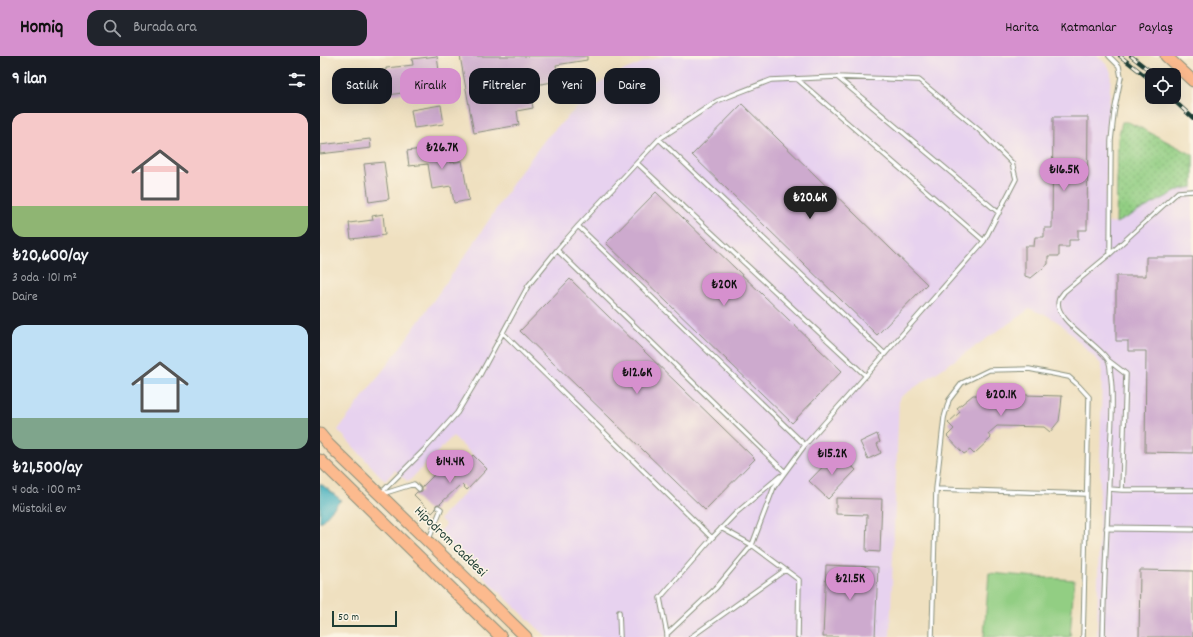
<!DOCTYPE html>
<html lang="tr">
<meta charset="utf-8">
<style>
body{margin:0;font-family:Dekko,sans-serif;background:#20242c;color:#f1f3f6;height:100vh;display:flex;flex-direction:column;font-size:15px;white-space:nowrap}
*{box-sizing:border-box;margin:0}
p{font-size:13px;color:#9ea1a6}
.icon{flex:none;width:22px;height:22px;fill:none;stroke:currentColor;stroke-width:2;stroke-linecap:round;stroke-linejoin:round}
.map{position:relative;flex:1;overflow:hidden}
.details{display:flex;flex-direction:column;background:#171b24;width:320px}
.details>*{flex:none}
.banner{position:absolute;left:12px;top:12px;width:380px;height:36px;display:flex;gap:8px}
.buttons{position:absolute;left:825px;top:12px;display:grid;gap:8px}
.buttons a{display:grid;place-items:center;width:36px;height:36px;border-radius:8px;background:#171b24;box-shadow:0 4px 16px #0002;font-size:20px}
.scale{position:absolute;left:12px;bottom:10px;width:65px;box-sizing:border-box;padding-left:4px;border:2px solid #1f3d34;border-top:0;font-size:11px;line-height:14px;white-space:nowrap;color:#1f3d34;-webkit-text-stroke:3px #fcf5e5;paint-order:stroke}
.price{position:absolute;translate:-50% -34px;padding:0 9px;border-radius:14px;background:#d690ce;color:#111;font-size:13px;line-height:26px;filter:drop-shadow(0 1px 2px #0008)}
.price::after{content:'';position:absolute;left:50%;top:24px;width:12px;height:9px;margin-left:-6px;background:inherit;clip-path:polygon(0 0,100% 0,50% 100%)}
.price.current{background:#222;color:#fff}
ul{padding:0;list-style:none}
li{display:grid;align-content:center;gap:8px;height:212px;padding:0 12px}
li span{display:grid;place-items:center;height:124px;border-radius:12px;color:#555}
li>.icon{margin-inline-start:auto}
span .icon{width:72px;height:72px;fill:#fffc;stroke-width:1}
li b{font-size:17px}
h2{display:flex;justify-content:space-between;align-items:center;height:48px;padding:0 12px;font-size:17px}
.chip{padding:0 14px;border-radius:12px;background:#171b24;box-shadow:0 4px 16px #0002;font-size:14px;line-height:36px}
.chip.current{background:#d690ce;color:#111}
header{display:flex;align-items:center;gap:24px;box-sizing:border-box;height:56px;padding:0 20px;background:#d690ce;color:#111}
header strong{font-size:19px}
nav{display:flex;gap:22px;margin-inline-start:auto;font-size:14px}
.search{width:280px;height:36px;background:#20242c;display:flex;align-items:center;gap:10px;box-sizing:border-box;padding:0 14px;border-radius:12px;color:#9ea1a6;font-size:15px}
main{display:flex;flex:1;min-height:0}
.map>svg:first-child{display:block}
.built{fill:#e7d2ef}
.grass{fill:url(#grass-dots);stroke:#58865c}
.pitch{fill:#92ce83;stroke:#58865c}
.water{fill:#40aebd;stroke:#307678}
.building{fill:#cdaace}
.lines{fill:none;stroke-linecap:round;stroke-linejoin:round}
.service-casing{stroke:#878e7a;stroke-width:5.5}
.pedestrian-casing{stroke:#878e7a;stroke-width:7}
.primary-casing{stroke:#878e7a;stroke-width:13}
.trunk-casing{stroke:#878e7a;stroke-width:13}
.service{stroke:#fff;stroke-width:3.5}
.pedestrian{stroke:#fff;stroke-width:5}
.primary{stroke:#fcba8e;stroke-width:11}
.trunk{stroke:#fcba8e;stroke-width:11}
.rail-casing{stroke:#1f3d34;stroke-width:4}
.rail{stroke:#fcf5e5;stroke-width:2.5;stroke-dasharray:8;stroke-linecap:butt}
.labels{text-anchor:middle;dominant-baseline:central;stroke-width:3;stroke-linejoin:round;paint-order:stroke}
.street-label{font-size:14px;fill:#1f3d34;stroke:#fcf5e5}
</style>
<header>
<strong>Homiq</strong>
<div class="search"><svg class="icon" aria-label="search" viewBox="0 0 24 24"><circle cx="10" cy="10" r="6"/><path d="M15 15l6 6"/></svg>Burada ara</div>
<nav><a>Harita</a><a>Katmanlar</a><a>Paylaş</a></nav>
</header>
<main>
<section class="details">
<h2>9 ilan<svg class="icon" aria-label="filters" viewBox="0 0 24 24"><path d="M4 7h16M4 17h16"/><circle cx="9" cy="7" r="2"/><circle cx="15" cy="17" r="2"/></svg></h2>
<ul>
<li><span style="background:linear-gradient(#f6c9c9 75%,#8fb573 0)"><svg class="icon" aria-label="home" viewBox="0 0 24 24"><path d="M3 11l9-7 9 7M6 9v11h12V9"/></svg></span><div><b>₺20,600/ay</b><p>3 oda · 101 m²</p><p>Daire</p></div></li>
<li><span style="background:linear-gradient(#bfe0f5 75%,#7fa58c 0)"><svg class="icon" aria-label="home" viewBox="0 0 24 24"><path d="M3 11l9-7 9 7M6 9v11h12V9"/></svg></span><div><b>₺21,500/ay</b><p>4 oda · 100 m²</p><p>Müstakil ev</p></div></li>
</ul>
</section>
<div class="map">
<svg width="873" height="581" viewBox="0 0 873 581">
<defs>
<pattern id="grass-dots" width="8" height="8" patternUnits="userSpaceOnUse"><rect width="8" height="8" fill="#92ce83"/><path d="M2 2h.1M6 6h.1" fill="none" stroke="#77a86c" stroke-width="1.8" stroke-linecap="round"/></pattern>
</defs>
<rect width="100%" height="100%" fill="#fcf5e5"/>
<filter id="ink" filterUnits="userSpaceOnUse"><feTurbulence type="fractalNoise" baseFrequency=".025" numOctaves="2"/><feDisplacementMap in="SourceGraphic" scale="8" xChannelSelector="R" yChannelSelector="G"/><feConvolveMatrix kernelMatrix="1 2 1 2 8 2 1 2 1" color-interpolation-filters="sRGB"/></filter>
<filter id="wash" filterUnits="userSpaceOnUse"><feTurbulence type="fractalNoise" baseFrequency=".012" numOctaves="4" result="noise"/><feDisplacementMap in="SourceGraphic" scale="16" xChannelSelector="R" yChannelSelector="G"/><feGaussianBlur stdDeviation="0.9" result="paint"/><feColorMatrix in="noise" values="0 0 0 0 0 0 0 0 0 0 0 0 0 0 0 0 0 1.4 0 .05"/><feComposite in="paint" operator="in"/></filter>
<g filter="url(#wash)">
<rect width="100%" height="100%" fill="#efe0c0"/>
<path class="built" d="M345,0H778L789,11L791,17L787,85L786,167L796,166L861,133L873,131V581H777L782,309L741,268L728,260L710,253L579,342L570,581H227L118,478L126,469L120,463L167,413L133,380L88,426L75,414L65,425L18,374L79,293L152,190L199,118L226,82L273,36L276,30L281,26L305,14L328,4Z"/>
<path class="grass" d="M802,66H808L821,72L873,99V131L861,133L796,167L798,82Z"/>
<path class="pitch" d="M669,517L754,524L750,581H664Z"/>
<path class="water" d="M0,427L21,444L0,467Z"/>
<g id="blocks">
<path class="building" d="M117,0L119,15L89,19L91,34L87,35L88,36L69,39V37H65L62,14H66V12L93,9L92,3Z
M140,0H267V4L236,9L239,25L209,30L213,52L197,55L199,69L154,77Z
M422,48L607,228L557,279L372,99Z
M121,49L124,68L94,72L91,54Z
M733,61H768L767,174H758V184H749V191H739V200H728V208L711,222L705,220V190H714L715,181H724V172H732Z
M50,83L51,92L0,98V89Z
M122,89V91L128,90L130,107L142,105L149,144L134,147L131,130L112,133L108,108L89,110L87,95L109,92L108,90Z
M64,106L69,143L49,146L44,108Z
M336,136L522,315L472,367L286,187Z
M63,158L65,179L31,183L29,167L53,164L52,160Z
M826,201H873V397L825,396L826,295H808V285H796V220H826Z
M250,223L435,403L385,454L200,275Z
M678,337H704V339L742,340L741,351L739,365L730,376L724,371L677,370L668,378L671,382L654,398L650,394L644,398L627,380L634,373L628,367L640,356L637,352L653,339H678Z
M557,378L560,386L557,388L561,397L548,403L540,386Z
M517,396L536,414L508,443L489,425Z
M153,399L167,413L147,434L141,428L120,448H118L116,449V453L112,457L94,439L97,436H99L102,435V431L119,414L129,424Z
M516,442L562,443L560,496L546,495L547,459L516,458Z
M506,509L558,511L555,581H503Z
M820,514L873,515V581H819Z"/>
</g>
</g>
<g filter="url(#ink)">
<use href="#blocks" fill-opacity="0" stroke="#878e7a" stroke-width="1"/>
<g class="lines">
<defs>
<path id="service" d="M789,0L799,10L801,21L794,57L791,85L790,198
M517,21L679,157
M477,23L664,185
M339,83L565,298
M317,107L546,320
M258,170L485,389
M237,194L465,416
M183,277L392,482
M789,305L806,318L802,434H873
M616,433L766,438
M789,433L802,434
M61,437L104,394L137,357L161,317L208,230L237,194L258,170L339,83L397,45L451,24L517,21L599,24L659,74L692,107L696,123L664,185L485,389L454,431L432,489L396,532L347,578V581
M62,438L94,428L99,433
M401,472L432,489L479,524L478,581
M109,483L121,453L118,451
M299,556L300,581
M347,578L340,542L392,482L416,457L460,420
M371,581L465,514
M612,581L616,433L624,362L629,344L642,327L669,314L709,313L749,321L759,330L769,341L763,581
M783,581C784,520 788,459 790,398C791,373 794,347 791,322C790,317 791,309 788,304C779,288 731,263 739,243C740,241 743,238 744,236L790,198L858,136L873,135"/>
<path id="pedestrian" d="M787,472L873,473"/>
<path id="primary" d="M0,378L9,389L206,581
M0,404L181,581"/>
<path id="trunk" d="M846,0L873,25"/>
</defs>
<use href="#service" class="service-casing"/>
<use href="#pedestrian" class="pedestrian-casing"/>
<use href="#primary" class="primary-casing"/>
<use href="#trunk" class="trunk-casing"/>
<use href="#service" class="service"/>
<use href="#pedestrian" class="pedestrian"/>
<use href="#primary" class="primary"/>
<use href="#trunk" class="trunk"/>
<defs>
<path id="rail" d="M800,0L832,25
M811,0L835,19
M850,41L873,62"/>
</defs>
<use href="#rail" class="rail-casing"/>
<use href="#rail" class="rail"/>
</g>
</g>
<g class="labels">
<g class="street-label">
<text transform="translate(130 486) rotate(44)">Hipodrom Caddesi</text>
</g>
</g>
</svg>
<div class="buttons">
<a><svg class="icon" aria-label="locate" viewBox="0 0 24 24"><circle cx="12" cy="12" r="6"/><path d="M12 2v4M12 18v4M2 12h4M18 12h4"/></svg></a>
</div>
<div class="scale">50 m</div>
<b class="price" style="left:122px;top:114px">₺26.7K</b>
<b class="price" style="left:744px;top:136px">₺16.5K</b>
<b class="price current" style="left:490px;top:164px">₺20.6K</b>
<b class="price" style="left:404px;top:251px">₺20K</b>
<b class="price" style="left:317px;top:339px">₺12.6K</b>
<b class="price" style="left:681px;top:361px">₺20.1K</b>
<b class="price" style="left:512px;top:420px">₺15.2K</b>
<b class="price" style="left:130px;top:428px">₺14.4K</b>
<b class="price" style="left:530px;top:545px">₺21.5K</b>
<div class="banner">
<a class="chip">Satılık</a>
<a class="chip current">Kiralık</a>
<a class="chip">Filtreler</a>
<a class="chip">Yeni</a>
<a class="chip">Daire</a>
</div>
</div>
</main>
